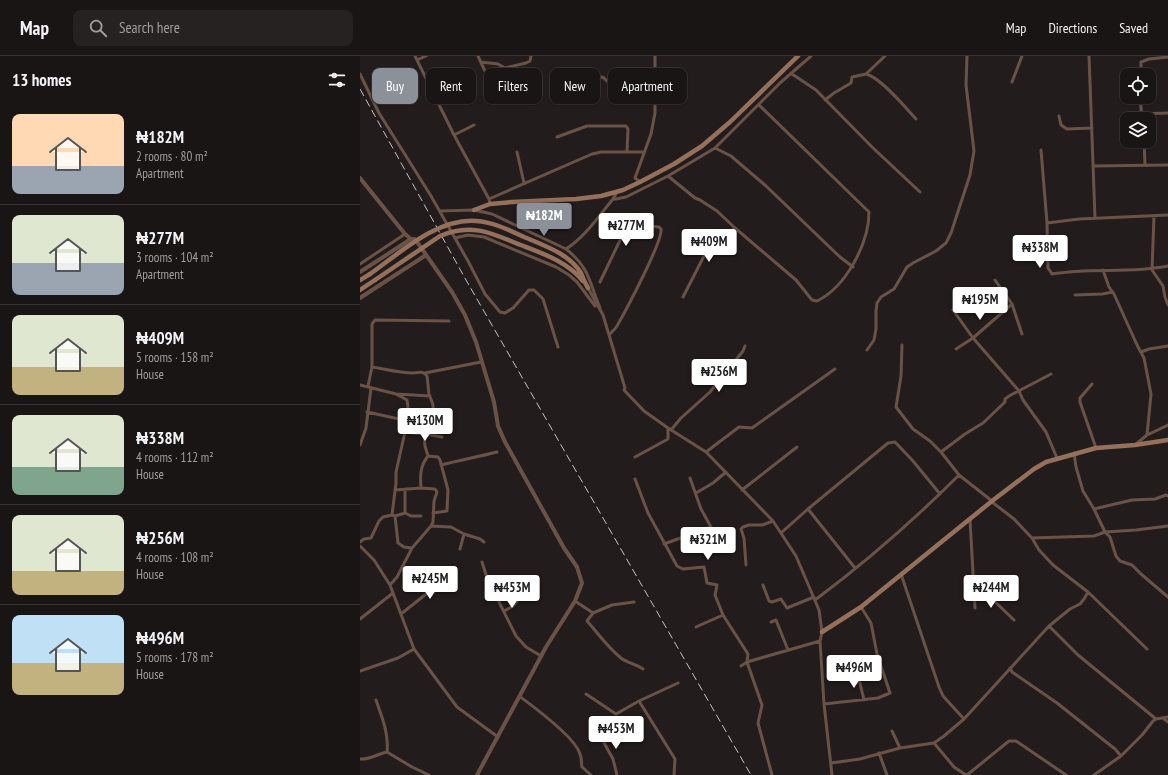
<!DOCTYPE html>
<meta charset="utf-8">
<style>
body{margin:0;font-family:"PT Sans Narrow",sans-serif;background:#272222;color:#f1f3f6;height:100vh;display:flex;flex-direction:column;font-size:15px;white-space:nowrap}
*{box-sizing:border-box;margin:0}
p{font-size:13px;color:#9f9fa0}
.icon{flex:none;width:22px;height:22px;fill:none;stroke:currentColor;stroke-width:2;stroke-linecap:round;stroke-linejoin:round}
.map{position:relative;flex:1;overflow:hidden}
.drawer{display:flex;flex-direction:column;background:#1a1515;width:360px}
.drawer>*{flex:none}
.top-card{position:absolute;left:12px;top:12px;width:380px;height:36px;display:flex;gap:8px}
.buttons{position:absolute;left:760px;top:12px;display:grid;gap:8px}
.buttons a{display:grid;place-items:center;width:36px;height:36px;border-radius:8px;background:#1a1515;box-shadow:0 1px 3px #0004,0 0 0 1px #383434;font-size:20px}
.price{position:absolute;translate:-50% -34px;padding:0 9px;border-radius:4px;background:#fff;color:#222;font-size:13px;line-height:26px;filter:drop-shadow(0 1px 2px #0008)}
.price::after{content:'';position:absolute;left:50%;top:24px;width:12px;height:9px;margin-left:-6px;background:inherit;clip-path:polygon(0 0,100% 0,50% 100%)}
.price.active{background:#8c9099;color:#fff}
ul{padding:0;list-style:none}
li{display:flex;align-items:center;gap:12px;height:100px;padding:0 12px}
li+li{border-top:1px solid #383434}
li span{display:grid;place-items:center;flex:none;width:112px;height:80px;border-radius:8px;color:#555}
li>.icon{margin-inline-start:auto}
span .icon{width:48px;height:48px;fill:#fffc;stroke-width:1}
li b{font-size:17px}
h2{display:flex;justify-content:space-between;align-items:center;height:48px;padding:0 12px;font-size:17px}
.tag{padding:0 14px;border-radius:8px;background:#1a1515;box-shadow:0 1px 3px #0004,0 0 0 1px #383434;font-size:14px;line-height:36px}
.tag.active{background:#8c9099;color:#fff}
header{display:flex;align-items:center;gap:24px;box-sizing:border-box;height:56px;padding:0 20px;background:#1a1515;border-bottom:1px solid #383434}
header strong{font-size:19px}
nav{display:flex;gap:22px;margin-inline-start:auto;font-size:14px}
.search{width:280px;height:36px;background:#272222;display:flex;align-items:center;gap:10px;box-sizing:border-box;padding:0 14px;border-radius:8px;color:#9f9fa0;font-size:15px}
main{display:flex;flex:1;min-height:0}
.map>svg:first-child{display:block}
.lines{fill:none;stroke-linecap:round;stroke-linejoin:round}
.minor{stroke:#6a5346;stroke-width:3}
.tertiary{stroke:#6a5346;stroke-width:4}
.secondary{stroke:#95705b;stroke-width:4.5}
.rail{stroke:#c7c2c2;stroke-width:1;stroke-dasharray:8 4;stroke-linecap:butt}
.secondary-bridge{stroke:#95705b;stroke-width:4.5}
</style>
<header>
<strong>Map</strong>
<div class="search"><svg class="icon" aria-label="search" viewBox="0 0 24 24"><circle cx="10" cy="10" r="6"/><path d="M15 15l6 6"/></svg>Search here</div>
<nav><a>Map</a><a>Directions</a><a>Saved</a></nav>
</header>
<main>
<section class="drawer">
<h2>13 homes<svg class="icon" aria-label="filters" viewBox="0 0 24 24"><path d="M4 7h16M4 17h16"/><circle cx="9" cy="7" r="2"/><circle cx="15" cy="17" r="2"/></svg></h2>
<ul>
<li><span style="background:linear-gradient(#ffd9b3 65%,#9aa5b1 0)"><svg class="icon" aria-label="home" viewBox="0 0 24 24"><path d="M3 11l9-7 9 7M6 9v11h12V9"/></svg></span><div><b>₦182M</b><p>2 rooms · 80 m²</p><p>Apartment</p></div></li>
<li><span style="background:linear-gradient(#dfe7d0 60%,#9aa5b1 0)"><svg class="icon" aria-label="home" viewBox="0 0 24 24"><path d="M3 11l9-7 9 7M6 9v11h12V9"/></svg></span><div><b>₦277M</b><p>3 rooms · 104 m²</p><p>Apartment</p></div></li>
<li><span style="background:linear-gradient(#dfe7d0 65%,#c2b280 0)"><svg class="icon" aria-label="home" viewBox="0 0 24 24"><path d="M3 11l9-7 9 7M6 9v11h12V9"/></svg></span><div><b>₦409M</b><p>5 rooms · 158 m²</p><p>House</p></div></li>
<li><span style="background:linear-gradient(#dfe7d0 65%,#7fa58c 0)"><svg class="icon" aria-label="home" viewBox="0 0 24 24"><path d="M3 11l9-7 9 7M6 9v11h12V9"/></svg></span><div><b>₦338M</b><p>4 rooms · 112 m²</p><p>House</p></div></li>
<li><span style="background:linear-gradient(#dfe7d0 70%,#c2b280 0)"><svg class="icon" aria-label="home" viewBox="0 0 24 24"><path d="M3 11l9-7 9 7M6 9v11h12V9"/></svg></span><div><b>₦256M</b><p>4 rooms · 108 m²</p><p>House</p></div></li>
<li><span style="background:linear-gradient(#bfe0f5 60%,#c2b280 0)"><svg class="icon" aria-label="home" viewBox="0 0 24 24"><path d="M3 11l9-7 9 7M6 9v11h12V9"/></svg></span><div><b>₦496M</b><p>5 rooms · 178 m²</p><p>House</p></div></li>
</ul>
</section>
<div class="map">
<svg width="808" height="719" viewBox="0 0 808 719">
<rect width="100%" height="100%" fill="#231c1c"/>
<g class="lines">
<path class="minor" d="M55,0L94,79L129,143L130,148
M118,0L125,15
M729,0L735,162
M57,4L66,0
M121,6L138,8L145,12L166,7L170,5L171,0
M0,18L19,57L71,140L108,205L125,238L140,256L145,257L153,252L169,234H174L183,243L198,291
M432,18L456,34L512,91L560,136
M506,18C520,21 546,52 556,63
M781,19V6L789,3L808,1
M652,26L662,0
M207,35L231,22L238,20L244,22L251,29L259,33L278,22L296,21
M780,41L782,63
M465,44L474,37L491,27L492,21L506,18L525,0
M781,58L808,57
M699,60L701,69L707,73L732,72
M94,79L114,69
M197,81L227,70H266L268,73L267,95
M784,85L785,109
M355,92L371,100L406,130L480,201L493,211
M681,94L687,167L688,212L692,218C731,211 770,218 808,210
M157,96L164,127
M733,110L808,109
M308,120L335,142L340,144L357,155L375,172L436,224L452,244L457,245C486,231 509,187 509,156L399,49
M280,126L275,122L291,78L295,57V0
M257,136L253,143H256L266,141L308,120L355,92L420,27L451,0
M129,143L232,98L241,96H284
M80,155L114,154L132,158L206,193C230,212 229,226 240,252
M794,160L792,214L803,230L805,241L808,249
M687,167L719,163L808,159
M95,182L108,179L124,181L196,211L209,219L217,226L235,250
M206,193C225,181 239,160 253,143
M0,208L45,178
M743,214L749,231L754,238L777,289L784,302L791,338L787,379
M635,224L652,248L662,278
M240,226L264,176L266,168L299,171L301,173C303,185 265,256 257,270C255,273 252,276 249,279
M228,232L243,259L265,332L264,334L284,355L308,372L346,396L413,465L436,500L459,554L462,576L460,585L464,648L472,719
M715,239L742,238L753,236
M323,241L344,200L354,187L375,172
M593,254L613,282L659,335L663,344L686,376L697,402
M542,289L541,320L536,351L553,373L570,385L581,396L599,419L632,445
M596,293L613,282L652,248
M507,294L514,284L516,273V255L517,247L521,241L534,233L547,211L553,207L576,195L586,187L591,177L610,119L614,95L606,29L607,0
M781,296L789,293L808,290
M12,311C25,313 39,317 53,317C59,317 63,314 67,320C68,326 68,332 69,338C70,342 73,346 73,350C74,358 73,375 64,378L45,376
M65,317L121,306
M732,328L720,342V346L736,392
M0,329L36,338L70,340
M7,356L44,364
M311,374L321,362L350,336L383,295L385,290
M64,378L65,390L68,400L78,401L80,404L88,434L87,455L73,457
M66,378L82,381
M776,388L787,379L808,369
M0,389L6,372L11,332L8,330L12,311V268L15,264L89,265
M346,396L379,371L392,372L475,313
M581,396L605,378L623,367L645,346V343L649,340L691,318
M714,397L716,411L723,435L734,453L745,476L750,481L756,500L760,505L772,509L781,518L808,541
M275,401L308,383V372
M81,409C100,404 118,401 137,396
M330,422L341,453L351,471L357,489
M275,423L288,457L317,510L323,513L344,511L347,527L357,529L355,539L363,559L388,598L387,606L381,610
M61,432C60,420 60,410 68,400
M382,434L437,391
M336,437L353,427L366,416
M632,446L654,463L672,482L679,494L693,509L728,536L787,593
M448,453L495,512
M734,453L772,444L795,443L806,439L808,440
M45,457L51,460H61
M32,459L35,460L38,487L44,491L52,492
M35,460L45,457V433
M610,464L615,552
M71,470L91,471L104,478L100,493
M421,477L448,453L528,387L535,386L553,405L580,438
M104,478L120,483L124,486
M672,482L734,480L745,476L776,474L808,470
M0,486L4,483L11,482L19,465L23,461L32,459L36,427V416L45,376L44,364L48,351L47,344L36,338
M304,488L351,471
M0,490L14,504L30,529L54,593L97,651L138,681
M122,506L127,522L156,580L166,591L181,600
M386,509L384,482L381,473L383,471L389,469H402L413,465
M541,518L579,631L583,640L604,663
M30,529L37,521L52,492L71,470L73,466L74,445L77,436L75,433L61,432L35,434
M403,529L409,545L412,546L421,543L427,552L454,541
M613,532H618L620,535L626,537L654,564
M455,544C506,506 554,464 599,419
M215,545L233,557L252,549L274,546
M144,555L153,550L165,536
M233,557L227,565C238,577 247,591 261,602C267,607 276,608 283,613
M41,558L90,519
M0,563L33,537
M411,566L416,564L428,594
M689,570L718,599L796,663
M336,571L363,559
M650,612L652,616L697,647L755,693L761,700
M0,615L38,602L54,593
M498,619L504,644
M226,638L256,658L279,645L318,627
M159,640C174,651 215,681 220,698C222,702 221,707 222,711L231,719
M16,644C22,661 29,678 27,696
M279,645L315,703L314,719
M464,648L518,642L530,637L517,598L511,567L501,551
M803,662L808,666
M532,675L540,692
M238,676L253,703L257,719
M574,687L594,711L606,719
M519,697L527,719
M0,703C10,704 17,698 27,696L52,711L69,719
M471,707L500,703L540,692L574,687L584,680L604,663L689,570L710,553L720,548L724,543L728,536
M412,719L398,667L402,649L387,606L460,585
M607,719L649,685H656L706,719
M734,719L761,700L782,679L793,665L796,663L808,661"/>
<path class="tertiary" d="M0,122L45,178L51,183H55L92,236L105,259L116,286L134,346L138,370L145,386L204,492L217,511L222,527L215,545L186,591L117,719
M0,216L51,183
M0,242L66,199"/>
<path class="secondary" d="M114,154L130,148L152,146L216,143L241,140L263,134L280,126L314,108L342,90L370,66L438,0
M162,180C182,189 209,197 221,217C223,222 225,227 228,232
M158,188C181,197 207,205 223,225
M0,224L10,218
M0,234L15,224
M462,576L501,551L632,445L674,413L686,406L736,392L775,389L808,384"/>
<path class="rail" d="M0,33L106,224L391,719"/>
<path class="secondary-bridge" d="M10,218C40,197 77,162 116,165C132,166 147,173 162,180
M15,224L80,180C109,167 130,176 158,188"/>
</g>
</svg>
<div class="buttons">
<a><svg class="icon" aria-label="locate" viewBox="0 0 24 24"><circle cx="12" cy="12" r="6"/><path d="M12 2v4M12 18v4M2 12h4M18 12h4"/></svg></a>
<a><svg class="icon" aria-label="layers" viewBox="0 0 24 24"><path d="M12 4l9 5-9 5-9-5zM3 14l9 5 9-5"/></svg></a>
</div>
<b class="price active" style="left:184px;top:181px">₦182M</b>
<b class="price" style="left:266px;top:191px">₦277M</b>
<b class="price" style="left:349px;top:207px">₦409M</b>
<b class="price" style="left:680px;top:213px">₦338M</b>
<b class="price" style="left:620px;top:265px">₦195M</b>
<b class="price" style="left:359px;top:337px">₦256M</b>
<b class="price" style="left:65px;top:386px">₦130M</b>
<b class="price" style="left:348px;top:505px">₦321M</b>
<b class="price" style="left:70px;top:544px">₦245M</b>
<b class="price" style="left:152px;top:553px">₦453M</b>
<b class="price" style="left:631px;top:553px">₦244M</b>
<b class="price" style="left:494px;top:633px">₦496M</b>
<b class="price" style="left:256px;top:694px">₦453M</b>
<div class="top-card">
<a class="tag active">Buy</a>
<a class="tag">Rent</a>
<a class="tag">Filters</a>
<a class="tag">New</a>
<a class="tag">Apartment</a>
</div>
</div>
</main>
